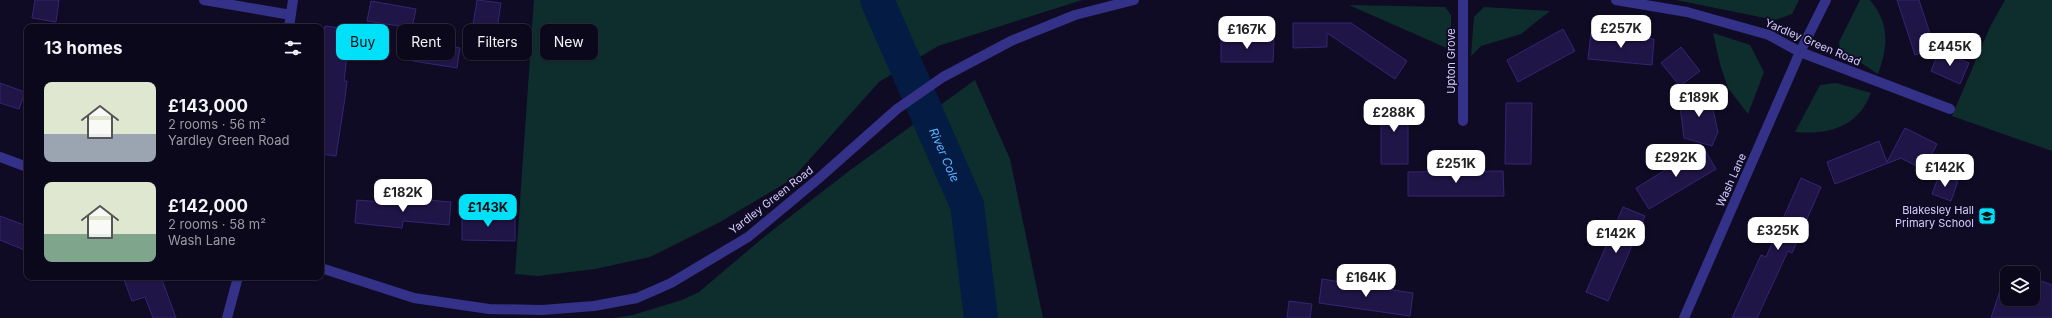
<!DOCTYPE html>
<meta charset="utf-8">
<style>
body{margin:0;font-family:Inter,sans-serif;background:#151124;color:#f1f3f6;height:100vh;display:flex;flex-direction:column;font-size:15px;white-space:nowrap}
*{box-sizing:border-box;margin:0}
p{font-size:13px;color:#9a9aa3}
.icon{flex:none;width:22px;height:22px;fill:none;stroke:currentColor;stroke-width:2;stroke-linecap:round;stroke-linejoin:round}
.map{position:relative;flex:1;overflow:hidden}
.side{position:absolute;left:24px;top:24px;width:300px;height:256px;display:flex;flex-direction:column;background:#0c081b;border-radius:8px;box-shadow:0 1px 3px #0004,0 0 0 1px #2c293a}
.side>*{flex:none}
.guide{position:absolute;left:336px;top:24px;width:380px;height:36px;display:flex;gap:8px}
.fabs{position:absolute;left:2000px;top:266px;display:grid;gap:8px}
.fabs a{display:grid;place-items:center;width:40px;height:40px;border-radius:8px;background:#0c081b;box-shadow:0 1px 3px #0004,0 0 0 1px #2c293a;font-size:20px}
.price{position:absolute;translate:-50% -34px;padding:0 9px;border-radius:8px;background:#fff;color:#222;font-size:13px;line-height:26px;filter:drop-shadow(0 1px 2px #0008)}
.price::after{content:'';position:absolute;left:50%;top:24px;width:12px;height:9px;margin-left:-6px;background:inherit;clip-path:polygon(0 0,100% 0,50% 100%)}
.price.on{background:#00e0f9;color:#111}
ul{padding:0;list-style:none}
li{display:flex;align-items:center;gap:12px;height:100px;padding:0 20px}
li span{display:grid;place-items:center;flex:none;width:112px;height:80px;border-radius:8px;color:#555}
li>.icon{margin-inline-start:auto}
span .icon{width:48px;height:48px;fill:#fffc;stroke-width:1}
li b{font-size:17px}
h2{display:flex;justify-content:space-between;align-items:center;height:48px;padding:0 20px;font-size:17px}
.chip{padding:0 14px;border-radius:8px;background:#0c081b;box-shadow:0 1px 3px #0004,0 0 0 1px #2c293a;font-size:14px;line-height:36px}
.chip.on{background:#00e0f9;color:#111}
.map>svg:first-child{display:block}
.green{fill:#0e2e2d}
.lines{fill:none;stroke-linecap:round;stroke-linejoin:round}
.river{stroke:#041b44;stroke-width:34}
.building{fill:#1f1547;stroke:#352575}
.minor{stroke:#343188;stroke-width:10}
.labels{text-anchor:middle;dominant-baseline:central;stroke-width:3.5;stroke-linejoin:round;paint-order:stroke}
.street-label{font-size:11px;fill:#d4ceff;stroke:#100b24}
.poi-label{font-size:11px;fill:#d4ceff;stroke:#100b24;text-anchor:end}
.water-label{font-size:12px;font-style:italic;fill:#5cb3ff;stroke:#100b24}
</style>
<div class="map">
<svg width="2052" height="318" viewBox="0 0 2052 318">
<rect width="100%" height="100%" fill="#100b24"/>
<path class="green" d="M534,0H1082L938,46L879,82L792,179L720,222L650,257L595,269L538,276L515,274Z
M1676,0H1799L1792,14L1775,20Z
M1860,0H1870C1890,24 1888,46 1878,74L1840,49L1839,42Z
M2005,0H2052V151L1952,116L1990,27Z
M1349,5L1445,7L1451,15V50Z
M1484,7L1550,11L1521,34L1481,46L1471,56L1474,17Z
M1713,33L1750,45L1764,72L1748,114L1728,88L1720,64Z
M975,80L1010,159L1043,318H614L633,315L682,300L699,292L764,237L849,171Z
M1836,83L1871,93C1858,127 1829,135 1795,132L1820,85Z"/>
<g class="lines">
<path class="river" id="s1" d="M877,0L967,205L981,318"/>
</g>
<path class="building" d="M35,0H59L56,22L32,18Z
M477,0L501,3L493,54L469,50Z
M1897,0H1919L1935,49L1915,55Z
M371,1L416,9L412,28L367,21Z
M1293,23H1351L1407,61L1395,79L1327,33V47L1293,48Z
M325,26L350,29L344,81H347L345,98L336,156L321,154V62Z
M1563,29L1575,51L1518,82L1507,60Z
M1591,33L1654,39L1652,65L1588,59Z
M1221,38H1274L1273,62H1221Z
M416,41L460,48L457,68L413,61Z
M1681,47L1700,71L1680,86L1661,63Z
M1939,51L1969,63L1960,84L1931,71Z
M0,83L25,92L19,109L0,103Z
M1709,91L1718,132L1712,146L1684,138L1679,98Z
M1381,102H1408V164H1381Z
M1506,103H1532L1531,164H1505Z
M1905,128L1937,144L1924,170L1901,158L1835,184L1827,162L1879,141L1887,162Z
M1703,147L1716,169L1649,209L1636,188Z
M1503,171L1504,196H1408V172Z
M1939,175L1958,181L1951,201L1932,194Z
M1801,178L1821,187L1792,253L1788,251L1757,318H1732L1761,255L1766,257Z
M406,198L451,202L449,225L403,221L402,228L355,223L357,200L406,204Z
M1623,207L1645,216L1608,301L1586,292Z
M0,216L27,226V251L0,240Z
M462,216L515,217V241L462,240Z
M2007,269L2018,273H2007V299H2033V278L2052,285V318H1991Z
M123,277H161L176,318H153L145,297L132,301Z
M1322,279L1413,293L1410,316L1319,303Z
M1289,301L1312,304L1310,318H1287Z"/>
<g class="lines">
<path class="minor" d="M204,0L291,15
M1463,0V121
M1616,0L1687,12L1769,35L1800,52L1950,109
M289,27L293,0
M0,157L27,167
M321,268L414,298L489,309L542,310L594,306L637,298L671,283L748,237L818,179L897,109L943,77L1011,41L1075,15L1134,0
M227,318L238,277
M1684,318L1800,52L1826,0"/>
</g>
<defs>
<symbol id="school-square" viewBox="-11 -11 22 22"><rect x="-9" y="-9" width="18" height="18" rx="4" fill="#00e0f9" stroke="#100b24"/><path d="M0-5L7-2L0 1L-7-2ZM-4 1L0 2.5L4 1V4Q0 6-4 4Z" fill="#111"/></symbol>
</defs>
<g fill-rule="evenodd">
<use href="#school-square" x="1977" y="206" width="20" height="20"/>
</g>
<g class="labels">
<g class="street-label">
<text transform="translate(1813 42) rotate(23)">Yardley Green Road</text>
<text transform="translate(1451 61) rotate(-90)">Upton Grove</text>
<text transform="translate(1731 180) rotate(-66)">Wash Lane</text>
<text transform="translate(771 200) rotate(-38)">Yardley Green Road</text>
</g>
<g class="poi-label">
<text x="1974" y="210">Blakesley Hall<tspan x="1974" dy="13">Primary School</tspan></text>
</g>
<g class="water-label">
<text stroke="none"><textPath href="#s1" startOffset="169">River Cole</textPath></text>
</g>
</g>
</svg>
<div class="fabs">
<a><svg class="icon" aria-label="layers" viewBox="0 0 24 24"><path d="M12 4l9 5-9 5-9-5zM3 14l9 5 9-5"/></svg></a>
</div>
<b class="price" style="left:1621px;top:49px">£257K</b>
<b class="price" style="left:1247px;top:50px">£167K</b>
<b class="price" style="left:1950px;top:67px">£445K</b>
<b class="price" style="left:1699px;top:118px">£189K</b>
<b class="price" style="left:1394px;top:133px">£288K</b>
<b class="price" style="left:1676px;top:178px">£292K</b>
<b class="price" style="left:1456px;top:184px">£251K</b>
<b class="price" style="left:1945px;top:188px">£142K</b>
<b class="price" style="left:403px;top:213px">£182K</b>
<b class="price on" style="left:488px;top:228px">£143K</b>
<b class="price" style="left:1778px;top:251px">£325K</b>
<b class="price" style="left:1616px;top:254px">£142K</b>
<b class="price" style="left:1366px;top:298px">£164K</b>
<div class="guide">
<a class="chip on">Buy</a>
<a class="chip">Rent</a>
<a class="chip">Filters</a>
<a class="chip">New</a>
</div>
<section class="side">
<h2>13 homes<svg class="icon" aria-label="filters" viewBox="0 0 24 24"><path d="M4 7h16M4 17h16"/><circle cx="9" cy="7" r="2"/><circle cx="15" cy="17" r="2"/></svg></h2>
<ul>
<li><span style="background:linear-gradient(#dfe7d0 65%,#9aa5b1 0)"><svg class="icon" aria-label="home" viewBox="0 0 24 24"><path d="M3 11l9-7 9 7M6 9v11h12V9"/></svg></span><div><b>£143,000</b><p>2 rooms · 56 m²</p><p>Yardley Green Road</p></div></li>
<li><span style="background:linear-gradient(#dfe7d0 65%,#7fa58c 0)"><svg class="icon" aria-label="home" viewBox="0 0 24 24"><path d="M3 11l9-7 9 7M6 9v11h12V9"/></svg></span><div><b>£142,000</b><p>2 rooms · 58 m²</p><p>Wash Lane</p></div></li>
</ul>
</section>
</div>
